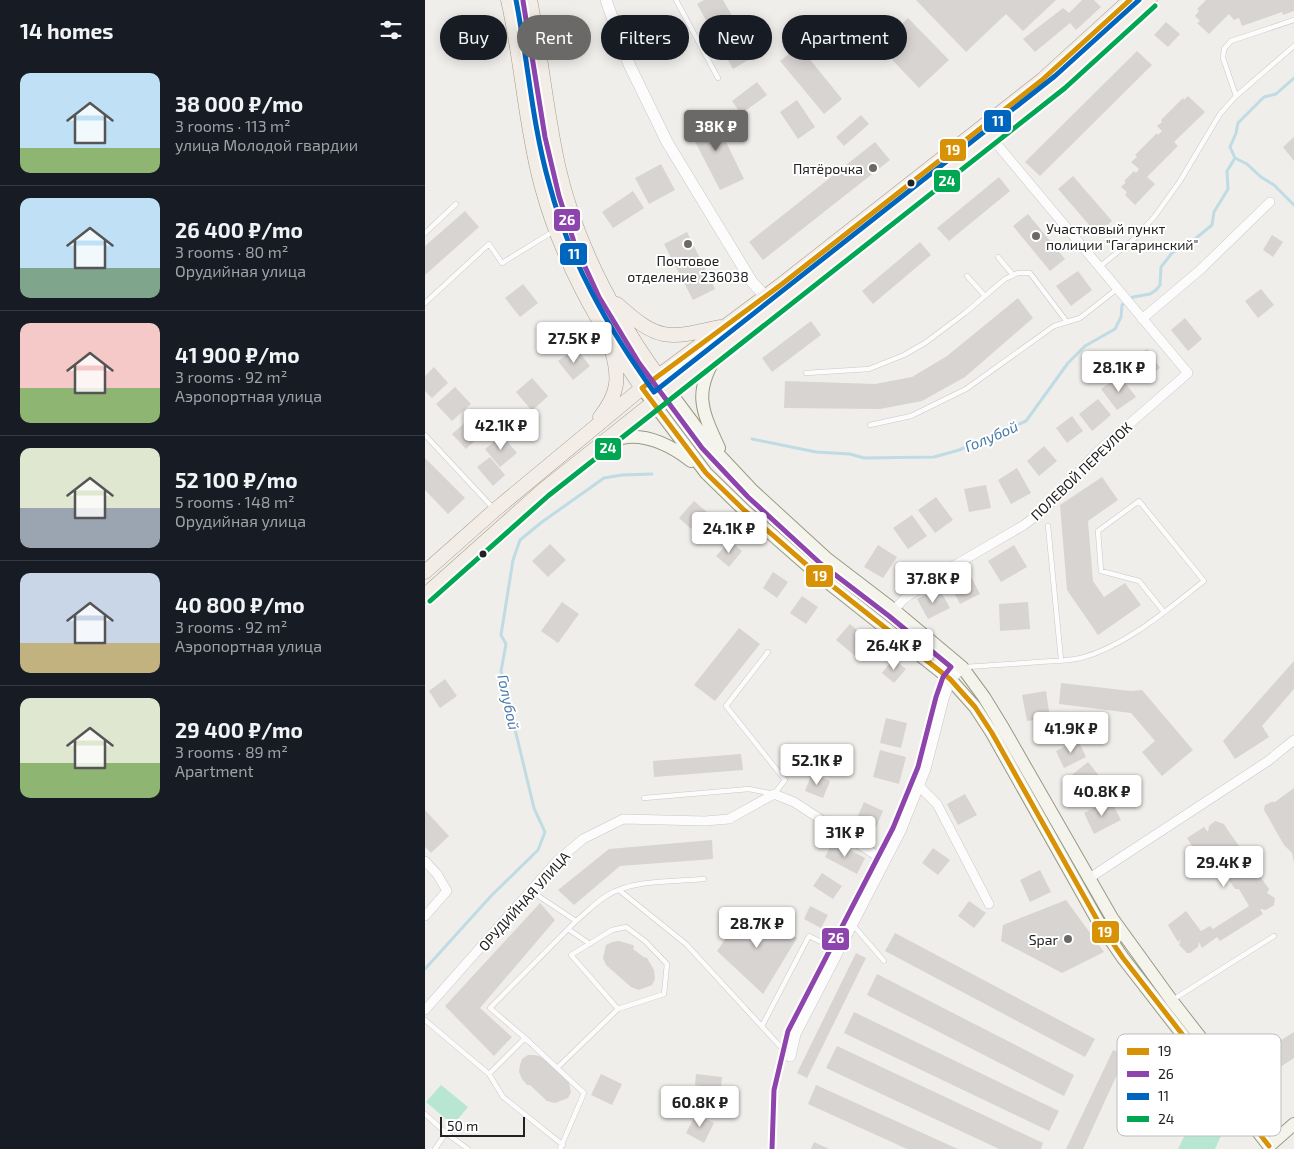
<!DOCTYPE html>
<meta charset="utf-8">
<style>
body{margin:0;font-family:"Exo 2",sans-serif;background:#242831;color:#f1f3f6;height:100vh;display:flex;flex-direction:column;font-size:19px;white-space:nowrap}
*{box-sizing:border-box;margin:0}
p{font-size:16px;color:#9ea1a6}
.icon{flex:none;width:28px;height:28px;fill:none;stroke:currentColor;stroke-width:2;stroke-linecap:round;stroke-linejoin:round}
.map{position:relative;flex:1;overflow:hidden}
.side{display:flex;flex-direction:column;background:#171b24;width:425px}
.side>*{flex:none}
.guide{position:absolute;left:15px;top:15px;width:475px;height:45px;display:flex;gap:10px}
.scale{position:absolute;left:15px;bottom:12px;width:85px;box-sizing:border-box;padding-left:5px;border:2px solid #222;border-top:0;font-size:14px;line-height:18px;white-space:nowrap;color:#222;-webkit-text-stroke:4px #fff;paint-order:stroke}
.price{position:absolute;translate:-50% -42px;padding:0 11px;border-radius:5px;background:#fff;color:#222;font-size:16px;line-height:32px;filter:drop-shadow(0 1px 2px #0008)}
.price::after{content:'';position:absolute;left:50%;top:30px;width:15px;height:11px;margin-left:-8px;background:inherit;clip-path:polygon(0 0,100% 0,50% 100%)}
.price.active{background:#6a6968;color:#fff}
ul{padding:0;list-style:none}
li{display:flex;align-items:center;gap:15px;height:125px;padding:0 20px}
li+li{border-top:1px solid #363941}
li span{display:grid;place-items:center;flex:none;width:140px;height:100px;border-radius:10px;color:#555}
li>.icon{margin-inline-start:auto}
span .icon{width:60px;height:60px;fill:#fffc;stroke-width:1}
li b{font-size:21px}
h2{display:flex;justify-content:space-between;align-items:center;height:60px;padding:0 20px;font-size:21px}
.pill{padding:0 18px;border-radius:22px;background:#171b24;box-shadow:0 2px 12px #0003;font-size:18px;line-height:45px}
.pill.active{background:#6a6968;color:#fff}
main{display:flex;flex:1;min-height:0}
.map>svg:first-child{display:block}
.pitch{fill:#b7e6d2}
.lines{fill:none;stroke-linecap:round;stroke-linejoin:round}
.stream{stroke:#bfdbe3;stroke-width:3}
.building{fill:#d7d4d2}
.service-casing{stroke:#c9c8c7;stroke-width:5.5}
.minor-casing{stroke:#c9c8c7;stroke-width:10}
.tertiary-casing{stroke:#c9c8c7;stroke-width:12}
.secondary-casing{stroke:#999a82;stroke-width:14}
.primary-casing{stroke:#a79c86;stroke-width:15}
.service{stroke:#fdfcfc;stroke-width:4.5}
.minor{stroke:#fdfcfc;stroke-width:9}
.tertiary{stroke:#fdfcfc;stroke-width:11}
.secondary{stroke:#f4f4ed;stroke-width:12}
.primary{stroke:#f3ede7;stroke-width:14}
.bus-1-casing{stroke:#fff;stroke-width:9}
.bus-2-casing{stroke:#fff;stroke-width:9}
.bus-3-casing{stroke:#fff;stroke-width:9}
.bus-4-casing{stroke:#fff;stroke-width:9}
.bus-1{stroke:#d79205;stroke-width:5}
.bus-2{stroke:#8e44ad;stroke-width:5}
.bus-3{stroke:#0065bd;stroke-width:5}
.bus-4{stroke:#00a651;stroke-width:5}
.poi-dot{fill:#6a6968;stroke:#fff;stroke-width:2}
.bus-dot{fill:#222;stroke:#fff;stroke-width:2}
.labels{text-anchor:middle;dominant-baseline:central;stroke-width:4;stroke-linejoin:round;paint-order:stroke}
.poi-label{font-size:14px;fill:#222;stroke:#fff;text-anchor:end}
.street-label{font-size:14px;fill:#222;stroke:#fff}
.water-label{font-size:15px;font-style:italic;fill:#4a7aab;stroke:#fff}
.key{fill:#fff;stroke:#bdbdbd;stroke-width:1}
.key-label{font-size:14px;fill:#222}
.line-badge{stroke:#fff;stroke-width:2}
.badge-label{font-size:14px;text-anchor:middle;font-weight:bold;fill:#fff}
</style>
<main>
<section class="side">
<h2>14 homes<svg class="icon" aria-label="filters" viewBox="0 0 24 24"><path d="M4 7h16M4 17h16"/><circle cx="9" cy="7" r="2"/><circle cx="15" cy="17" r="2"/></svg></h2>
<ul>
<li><span style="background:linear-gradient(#bfe0f5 75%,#8fb573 0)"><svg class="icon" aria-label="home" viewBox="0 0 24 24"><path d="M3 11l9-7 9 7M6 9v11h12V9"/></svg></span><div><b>38 000 ₽/mo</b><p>3 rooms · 113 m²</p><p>улица Молодой гвардии</p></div></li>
<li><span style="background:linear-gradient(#bfe0f5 70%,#7fa58c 0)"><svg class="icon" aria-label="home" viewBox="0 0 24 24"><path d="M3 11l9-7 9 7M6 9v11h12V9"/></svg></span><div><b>26 400 ₽/mo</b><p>3 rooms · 80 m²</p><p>Орудийная улица</p></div></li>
<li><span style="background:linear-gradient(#f6c9c9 65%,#8fb573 0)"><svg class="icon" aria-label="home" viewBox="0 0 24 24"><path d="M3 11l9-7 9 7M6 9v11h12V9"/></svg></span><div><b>41 900 ₽/mo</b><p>3 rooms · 92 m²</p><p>Аэропортная улица</p></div></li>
<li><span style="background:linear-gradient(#dfe7d0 60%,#9aa5b1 0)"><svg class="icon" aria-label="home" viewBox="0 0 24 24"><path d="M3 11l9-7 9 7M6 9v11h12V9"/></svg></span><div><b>52 100 ₽/mo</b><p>5 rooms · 148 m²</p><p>Орудийная улица</p></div></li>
<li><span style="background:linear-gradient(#c9d6e8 70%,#c2b280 0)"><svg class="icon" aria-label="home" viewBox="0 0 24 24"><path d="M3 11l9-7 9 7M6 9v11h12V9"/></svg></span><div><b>40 800 ₽/mo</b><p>3 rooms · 92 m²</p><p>Аэропортная улица</p></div></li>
<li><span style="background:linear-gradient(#dfe7d0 65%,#8fb573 0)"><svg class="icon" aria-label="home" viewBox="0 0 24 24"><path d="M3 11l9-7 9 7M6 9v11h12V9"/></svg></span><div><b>29 400 ₽/mo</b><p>3 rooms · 89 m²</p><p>Apartment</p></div></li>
</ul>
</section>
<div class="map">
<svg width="869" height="1149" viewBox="0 0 869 1149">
<rect width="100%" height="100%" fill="#f0eeeb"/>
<path class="pitch" d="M16,1085L43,1107L28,1125L1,1102Z
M777,1100L806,1114L790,1149H753Z"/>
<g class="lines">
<path class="stream" d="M869,78L851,94L839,97L813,123L811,133L805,147L810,158L822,164L836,177L849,185L869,205
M327,439L391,452L425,454L439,458L509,457L534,450L601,421L643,363L660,346L690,329L696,317L697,305L708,297L725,294L731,290L735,285L736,267L747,253L770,239L787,225L789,212L803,189L802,171L810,158
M0,969L66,896L113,850L120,832L109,808L76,671L81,644L76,635L88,560L95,540L117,522L179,478L197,475L227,474"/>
</g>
<path class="building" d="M279,0H298L330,56L308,69L272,4Z
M491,0H631L598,31L581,14L541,52Z
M657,0H669L676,7L651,30L645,23L610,52L598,39L638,8L644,13Z
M781,0H869V11L858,15L857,12L817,26L814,18L809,20L804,14L784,34L772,23L775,21L770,16L774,11L772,9Z
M483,18L524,60L494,88L454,46Z
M741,22L755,34L743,47L729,35Z
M374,46L417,99L399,114L355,61Z
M712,51L727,65L615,176L600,162Z
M332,82L342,95L316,114L307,101Z
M763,96L780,112L749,142L753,146L722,177L730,184L710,205L700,195L702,192L696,187L701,182L699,181L709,171L711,173L714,169L706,162L712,157L710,155L732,133L733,135L737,131L732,126L737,122L736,120L758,98L759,100Z
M372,100L390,127L373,139L355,112Z
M287,113L319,179L295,190L262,126Z
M436,115L444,124L419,146L411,137Z
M869,137V161L858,147Z
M450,142L465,160L338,260L324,242Z
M236,164L250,190L224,204L210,178Z
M648,176L687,221L672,234L633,189Z
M574,177L585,191L524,241L512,228Z
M208,191L219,208L188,228L177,212Z
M40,211L54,227L0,275V246Z
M603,214L640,259L625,271L588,226Z
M262,232L290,289L268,300L239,244Z
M847,235L858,242L848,257L838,250Z
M495,242L506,255L448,304L437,291Z
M653,271L667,290L646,306L631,286Z
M98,284L113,303L95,317L80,298Z
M836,289L849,305L833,318L820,301Z
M593,298L608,318L540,377L497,401L455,409L359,408L360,381L450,384L487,377L522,356Z
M760,318L777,339L763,351L746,330Z
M386,321L396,335L347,372L337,358Z
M151,348L165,366L148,380L133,361Z
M722,349L735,368L718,380L705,361Z
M9,367L23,383L7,398L0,391V376Z
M695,376L711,397L692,410L676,389Z
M107,378L123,396L107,411L91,392Z
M30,387L46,404L27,421L11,404Z
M673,399L686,415L667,431L654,414Z
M647,416L658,431L642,443L631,428Z
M42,421L55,436L41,449L27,434Z
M77,435L92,453L75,467L60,449Z
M619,446L632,461L614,476L602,461Z
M65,457L80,475L68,486L52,467Z
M0,458L40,498L23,514L0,490Z
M592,468L606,493L586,504L573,480Z
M677,477L693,500L663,521L668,581L679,597L700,583L716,605L673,635L642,590L635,505Z
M561,485L566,508L544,512L539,489Z
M511,497L528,520L510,533L493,510Z
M269,501L282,512L266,529L254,518Z
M487,515L502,536L483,549L468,528Z
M305,541L317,551L304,567L291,556Z
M125,544L141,560L123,577L107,561Z
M453,545L472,557L458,578L439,567Z
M589,545L602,567L576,582L563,561Z
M543,571L555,594L535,604L523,581Z
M348,572L363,582L352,598L338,588Z
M514,588L525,608L503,619L492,599Z
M377,596L393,607L381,624L365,613Z
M137,602L154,614L133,643L116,631Z
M603,602L605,629L575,631L574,604Z
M425,624L449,645L435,660L411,640Z
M314,628L335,644L290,701L269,685Z
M468,659L481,669L469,683L457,673Z
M869,661V689L837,726L844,737L810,759L798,741Z
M20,679L32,696L15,708L4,691Z
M636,683L706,691L717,690L768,750L737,776L717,752L730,741L706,713L634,704Z
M621,691L625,718L602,721L597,695Z
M461,718L482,723L476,748L455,743Z
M653,740L661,757L639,768L631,751Z
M455,750L481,757L474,784L448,777Z
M316,754L318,770L229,777L228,761Z
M663,762L675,777L655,792L644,777Z
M387,773L405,781L398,798L380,791Z
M869,788V863L867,853L859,845L839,810L840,805L846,802H850Z
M540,794L552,815L533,825L522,804Z
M685,799L696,820L669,834L659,813Z
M439,802L458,811L451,827L432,818Z
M0,810L24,836L6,853L0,847Z
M790,821L799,824L802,829L844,889L842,893L850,898L849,905L841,910L835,909L838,914L795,941L792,937L777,948L774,942L773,947L765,953H762L754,945L756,939L753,942L743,925L761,911L776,931L785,926L788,929L824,906L814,889H810L788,856L776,860L762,838L779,827L783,832L784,826Z
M287,840L288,859L195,866L149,905L133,890L184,849Z
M408,841L440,858L432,874L400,857Z
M508,848L525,860L513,875L497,863Z
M615,870L626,892L605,902L595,880Z
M397,873L417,886L408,899L388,886Z
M641,900L679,952L637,973L576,941L578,925Z
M544,901L561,913L549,928L533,916Z
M115,903L130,920L55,1008L87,1037L69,1056L20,1006Z
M385,906L403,915L396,928L379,919Z
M322,908L372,938L338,994L292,951Z
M470,933L670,1039L660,1057L460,951Z
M194,941L208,945L209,947L208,949L220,958L221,957L222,958L229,970L230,979L227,985L214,990L206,987L181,965L178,958L181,945L187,942Z
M431,953L441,958L382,1078L372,1073Z
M452,974L649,1075L639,1096L442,995Z
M429,1012L634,1111L624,1131L419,1033Z
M869,1032V1058L854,1068L852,1063L851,1070L843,1075L839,1074L834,1067V1063L822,1046L840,1033L848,1045Z
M412,1046L618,1143L616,1149H574L401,1068Z
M688,1050L701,1055L658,1149H641Z
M103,1055H110L124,1059L143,1078L146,1092L143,1098L130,1103L122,1101L105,1085H102L97,1079L94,1072L95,1065L97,1059Z
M176,1074L197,1084L187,1105L166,1095Z
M271,1074L297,1077L294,1104L274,1101L276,1086L270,1085Z
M391,1085L533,1149H482L383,1104Z
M271,1114L289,1123L279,1143L261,1133Z
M389,1142L404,1149H386Z"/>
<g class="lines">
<defs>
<path id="service" d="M251,0L293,78
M811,96L798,58L799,49L806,41L869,20
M0,233L31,204
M573,257L588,275
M674,267L708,240L730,216L755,181L795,114L811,96L869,46
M542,276L560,296
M0,303L64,244L77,263L129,231
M381,373L444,369L479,355L500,343L540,313L580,279L593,273H605L642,322
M445,425L486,416L541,389L629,326L655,318L692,289
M0,435L69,509
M623,526L636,660
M541,667C565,665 589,664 614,662C627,661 642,661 656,658C701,646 743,609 779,581L714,501L673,531L676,571L714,581L739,612
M219,798L324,789L349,794L360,780L301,706L343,652
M194,890L261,944L364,1056
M106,891L151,921C161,913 170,903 181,896C209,879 247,882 279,879
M428,925L459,961
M143,929L165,944
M749,999L849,936
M0,1020L64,1074L78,1097L138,1145
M337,1026L384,936L412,950
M132,1068L193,1009L146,955L187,930L201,927L220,941L242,964L239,994L193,1009
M64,1074L100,1038
M0,1114L21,1133
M10,1149L21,1133L43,1149
M135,1149L159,1093L100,1038L65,1008L151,921"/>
<path id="minor" d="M717,319L775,270L845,202
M469,610L479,599L513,575L599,525L620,509L671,453L763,373L565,136
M494,786L512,804L564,904
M0,861L12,874L22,891L0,916
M663,879L843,761L869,740
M0,1010L132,861L158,839L198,819L280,821L304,819L349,794L369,802L460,861"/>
<path id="tertiary" d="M181,0L203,62L242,142L327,282L340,296
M365,1056L370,1034L475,831L500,769L518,699L525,679L537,667"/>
<path id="secondary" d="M293,353C268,392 276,409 294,448
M233,376L283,443L328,491L401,558L469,610L537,667L559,697L578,728L687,918L747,1001L853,1137
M217,388L281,473L319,510L391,573L525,679L550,707L567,733L674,923L698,958L844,1146L869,1124
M176,444C184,442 194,438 202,437C226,435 248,447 266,461"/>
<path id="primary" d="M83,0C97,61 100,124 116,184C137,262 172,322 217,388
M105,0C116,54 121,110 133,165C150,241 187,312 233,376
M192,304C234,342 243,339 295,327
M175,417C193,394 195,379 187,351
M0,572L70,510L217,388L357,284L617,80L705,0
M0,595L118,490L348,307L457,223L635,82L725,0"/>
</defs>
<use href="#service" class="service-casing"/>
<use href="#minor" class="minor-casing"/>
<use href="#tertiary" class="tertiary-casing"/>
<use href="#secondary" class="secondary-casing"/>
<use href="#primary" class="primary-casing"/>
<use href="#service" class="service"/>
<use href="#minor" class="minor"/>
<use href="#tertiary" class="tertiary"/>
<use href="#secondary" class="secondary"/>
<use href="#primary" class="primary"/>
<defs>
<path id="bus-1" d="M705,0L617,80L357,284L217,388L281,473L319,510L391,573L525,679L550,707L567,733L674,923L698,958L844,1146"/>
<path id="bus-2" d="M98,1L120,137L134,196L150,245L174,297L214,363L277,448L323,497L396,564L464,616L526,667L518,677L511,697L493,767L468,828L363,1031L349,1090L347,1149"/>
<path id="bus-3" d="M91,0C103,61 107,123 124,183C144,260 183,328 229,392L630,76L714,0"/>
<path id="bus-4" d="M5,601L123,496L640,88L730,6"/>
</defs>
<use href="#bus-1" class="bus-1-casing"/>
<use href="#bus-2" class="bus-2-casing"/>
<use href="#bus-3" class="bus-3-casing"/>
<use href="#bus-4" class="bus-4-casing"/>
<use href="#bus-1" class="bus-1"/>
<use href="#bus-2" class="bus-2"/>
<use href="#bus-3" class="bus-3"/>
<use href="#bus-4" class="bus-4"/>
</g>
<g class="poi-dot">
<circle cx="448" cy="168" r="5"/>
<circle cx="611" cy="236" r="5"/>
<circle cx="263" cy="244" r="5"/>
<circle cx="643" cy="939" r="5"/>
</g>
<g class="bus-dot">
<circle cx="486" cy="183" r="4.5"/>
<circle cx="58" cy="554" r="4.5"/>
</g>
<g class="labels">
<g class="poi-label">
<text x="438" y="168">Пятёрочка</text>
<text x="621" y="228" text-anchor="start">Участковый пункт<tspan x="621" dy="16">полиции "Гагаринский"</tspan></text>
<text x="263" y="260" text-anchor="middle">Почтовое<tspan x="263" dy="16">отделение 236038</tspan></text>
<text x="633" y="939">Spar</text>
</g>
<g class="street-label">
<text transform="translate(656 471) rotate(-44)">ПОЛЕВОЙ ПЕРЕУЛОК</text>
<text transform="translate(99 901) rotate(-48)">ОРУДИЙНАЯ УЛИЦА</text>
</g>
<g class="water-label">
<text transform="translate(566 436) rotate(-23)">Голубой</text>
<text transform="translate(84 702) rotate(78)">Голубой</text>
</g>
</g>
<rect x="692" y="1034" width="164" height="102" rx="8" class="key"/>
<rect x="702" y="1048" width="22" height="7" fill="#d79205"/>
<rect x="702" y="1071" width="22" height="6" fill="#8e44ad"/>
<rect x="702" y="1093" width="22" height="7" fill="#0065bd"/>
<rect x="702" y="1116" width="22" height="6" fill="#00a651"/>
<g class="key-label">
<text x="733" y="1056">19</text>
<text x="733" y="1079">26</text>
<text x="733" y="1101">11</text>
<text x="733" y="1124">24</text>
</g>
<g class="line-badge">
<rect x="558" y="109" width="29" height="24" rx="5" fill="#0065bd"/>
<rect x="514" y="138" width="28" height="24" rx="5" fill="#d79205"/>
<rect x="508" y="169" width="28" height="24" rx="5" fill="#00a651"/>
<rect x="128" y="208" width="28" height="24" rx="5" fill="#8e44ad"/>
<rect x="134" y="242" width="29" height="24" rx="5" fill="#0065bd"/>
<rect x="169" y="437" width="28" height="24" rx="5" fill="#00a651"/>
<rect x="380" y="564" width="29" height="24" rx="5" fill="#d79205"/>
<rect x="666" y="920" width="29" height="24" rx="5" fill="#d79205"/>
<rect x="396" y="927" width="29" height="24" rx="5" fill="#8e44ad"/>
</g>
<g class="badge-label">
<text x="573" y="126">11</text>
<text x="528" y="155">19</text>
<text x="522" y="186">24</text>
<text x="142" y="225">26</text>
<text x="149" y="259">11</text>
<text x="183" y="453">24</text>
<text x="395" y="581">19</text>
<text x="680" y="937">19</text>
<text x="411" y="943">26</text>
</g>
</svg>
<div class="scale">50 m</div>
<b class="price active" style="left:291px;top:152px">38K ₽</b>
<b class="price" style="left:149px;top:364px">27.5K ₽</b>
<b class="price" style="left:694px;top:393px">28.1K ₽</b>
<b class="price" style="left:76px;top:451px">42.1K ₽</b>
<b class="price" style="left:304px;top:554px">24.1K ₽</b>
<b class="price" style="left:508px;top:604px">37.8K ₽</b>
<b class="price" style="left:469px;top:671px">26.4K ₽</b>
<b class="price" style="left:646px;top:754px">41.9K ₽</b>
<b class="price" style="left:392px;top:786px">52.1K ₽</b>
<b class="price" style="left:677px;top:817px">40.8K ₽</b>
<b class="price" style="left:420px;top:858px">31K ₽</b>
<b class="price" style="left:799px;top:888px">29.4K ₽</b>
<b class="price" style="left:332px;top:949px">28.7K ₽</b>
<b class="price" style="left:275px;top:1128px">60.8K ₽</b>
<div class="guide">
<a class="pill">Buy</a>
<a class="pill active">Rent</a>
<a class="pill">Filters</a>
<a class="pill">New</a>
<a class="pill">Apartment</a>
</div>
</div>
</main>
